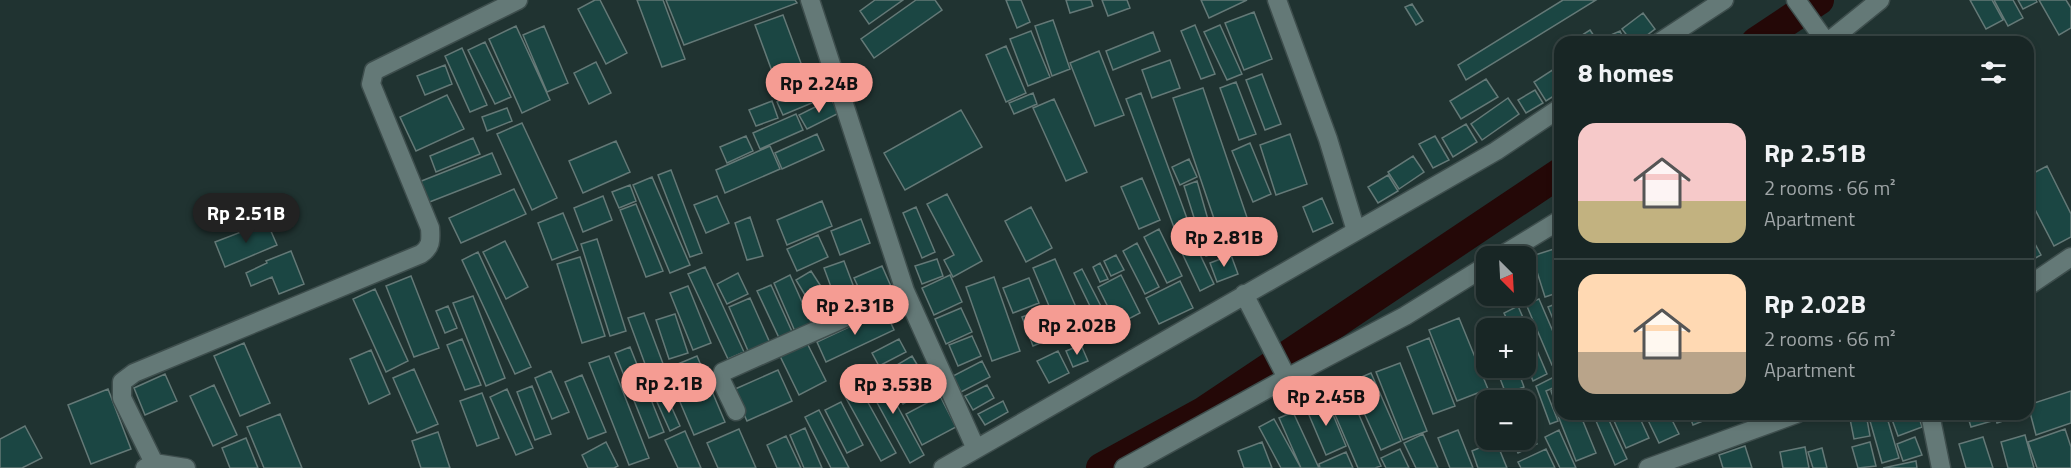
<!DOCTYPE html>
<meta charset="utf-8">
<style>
body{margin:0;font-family:"Titillium Web",sans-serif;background:#253232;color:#f1f3f6;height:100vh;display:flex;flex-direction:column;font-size:22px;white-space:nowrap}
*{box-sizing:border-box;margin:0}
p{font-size:20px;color:#9fa5a7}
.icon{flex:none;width:33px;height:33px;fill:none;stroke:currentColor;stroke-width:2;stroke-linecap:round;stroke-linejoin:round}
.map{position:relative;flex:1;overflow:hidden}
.panel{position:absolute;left:1554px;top:36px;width:480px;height:384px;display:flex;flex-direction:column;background:#182625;border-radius:18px;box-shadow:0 3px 9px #0003,0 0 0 2px #364342}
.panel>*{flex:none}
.needle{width:39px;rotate:156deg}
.tools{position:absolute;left:1476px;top:246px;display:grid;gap:12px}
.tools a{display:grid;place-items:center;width:60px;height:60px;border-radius:12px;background:#182625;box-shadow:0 3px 9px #0003,0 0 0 2px #364342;font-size:30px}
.price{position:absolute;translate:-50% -51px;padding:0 14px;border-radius:21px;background:#f59c93;color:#111;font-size:20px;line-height:39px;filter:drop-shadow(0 2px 3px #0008)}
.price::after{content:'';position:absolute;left:50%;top:36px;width:18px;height:14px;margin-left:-9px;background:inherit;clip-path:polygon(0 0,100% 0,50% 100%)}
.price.active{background:#222;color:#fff}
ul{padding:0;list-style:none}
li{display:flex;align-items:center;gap:18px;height:150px;padding:0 24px}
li+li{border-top:2px solid #364342}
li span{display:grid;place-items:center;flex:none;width:168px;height:120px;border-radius:18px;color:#555}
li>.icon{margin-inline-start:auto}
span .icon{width:72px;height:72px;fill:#fffc;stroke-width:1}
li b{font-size:26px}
h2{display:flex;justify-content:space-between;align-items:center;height:72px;padding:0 24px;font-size:26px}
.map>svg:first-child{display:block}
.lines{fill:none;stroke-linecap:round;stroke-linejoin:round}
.canal{stroke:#240807;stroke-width:30}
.building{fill:#1b4643;stroke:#647977;stroke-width:1.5}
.minor-casing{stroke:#3e4e4d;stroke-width:21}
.minor{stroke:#647977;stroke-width:18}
</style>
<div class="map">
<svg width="2071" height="468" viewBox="0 0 2071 468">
<rect width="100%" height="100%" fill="#203331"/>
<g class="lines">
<path class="canal" d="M1756,42L1819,0
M1101,468L1203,412L1560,173"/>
</g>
<path class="building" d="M595,0H600L627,53L606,64L578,9Z
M637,0H663L685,59L662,67Z
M666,0H795L797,3L684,45Z
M875,0H903L869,24L860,11Z
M916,0H935L942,10L874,58L861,39Z
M1006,0H1021L1030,22L1017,28Z
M1066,0H1091L1093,6L1070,13Z
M1102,0H1127L1130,8L1108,16Z
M1201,0H1247L1209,18Z
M1563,0H1596L1466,80L1458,65Z
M1970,0H1992L2003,20L1986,29Z
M1994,0H2013L2023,18L2008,26Z
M2018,0H2036L2037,2L2023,9Z
M2039,0H2066L2071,8V28L2059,35Z
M1412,4L1423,21L1416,25L1405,7Z
M1254,12L1272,59L1244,70L1225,23Z
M1643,13L1655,29L1638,42H1632L1622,29Z
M783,15L808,82L780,93L755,25Z
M1053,20L1070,69L1052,76L1035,26Z
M1195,25L1215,74L1201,79L1181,31Z
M1220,25L1242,74L1227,80L1204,32Z
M516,26L550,100L522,113L489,39Z
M544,26L568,83L547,92L523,35Z
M1590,30L1598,42H1571Z
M1031,31L1050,77L1028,86L1010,39Z
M1620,31L1625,42H1609L1606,37Z
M1153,32L1160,51L1113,70L1106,51Z
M485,42L511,97L495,104L468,50Z
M1006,46L1026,93L1006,102L986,55Z
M462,48L487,105L470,112L445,56Z
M1099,51L1124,115L1095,126L1070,63Z
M1170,60L1180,88L1152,98L1142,70Z
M596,62L611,93L589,104L574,73Z
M445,65L452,84L425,95L417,76Z
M1554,69L1560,78V92L1546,101L1534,82Z
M1262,74L1281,124L1265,130L1246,80Z
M1486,79L1498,97L1461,119L1450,101Z
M1236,82L1256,134L1239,140L1220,88Z
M821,84L826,97L783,115L777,102Z
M1203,88L1254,238L1224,248L1173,98Z
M1535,90L1543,103L1526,113L1518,100Z
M1033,93L1037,104L1014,114L1009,103Z
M1141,93L1192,232L1178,238L1126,99Z
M447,95L464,129L416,151L400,117Z
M1508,98L1519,114L1482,140L1471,124Z
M831,99L839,113L807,129L799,115Z
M1054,99L1087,172L1066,181L1033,108Z
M772,101L778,118L756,126L749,110Z
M507,108L512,121L487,131L482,117Z
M961,110L982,147L905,190L884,153Z
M796,114L803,130L760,149L753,133Z
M522,123L557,198L532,210L497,134Z
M1466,124L1477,142L1453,157L1442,138Z
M817,134L824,150L782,169L775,153Z
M1290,134L1307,184L1276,195L1260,145Z
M746,136L753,151L727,163L720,147Z
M1435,136L1449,160L1433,168L1419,144Z
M473,138L480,154L436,172L430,156Z
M616,141L630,172L583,193L569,161Z
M1250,143L1271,194L1253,202L1232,151Z
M770,146L780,169L725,193L716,170Z
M492,153L501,174L427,203L419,182Z
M1413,156L1424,172L1399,189L1388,172Z
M1189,159L1197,177L1180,185L1172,167Z
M2047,166L2071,214V237L2054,246L2028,196V176Z
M671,170L702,253L690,257L658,175Z
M1388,175L1398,191L1378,203L1368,187Z
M652,177L690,265L670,273L633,185Z
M1142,178L1160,220L1139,229L1121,187Z
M1197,181L1209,223L1197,227L1184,186Z
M630,185L636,201L619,208L612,192Z
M514,189L526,214L461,243L449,218Z
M947,194L982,261L953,277L944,260L954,255L927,204Z
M603,196L612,220L583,232L574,208Z
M717,196L729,223L706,233L694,205Z
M1322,198L1333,223L1313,232L1303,207Z
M822,201L832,226L787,245L777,220Z
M636,204L663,271L646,277L620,210Z
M916,207L935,252L922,258L903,213Z
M1031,207L1052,248L1026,262L1005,221Z
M563,213L578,250L552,260L538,223Z
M750,217L763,256L747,260L735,223Z
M861,219L870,243L840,255L831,231Z
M267,222L277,245L225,267L215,242Z
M1215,228L1222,251L1206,256L1200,233Z
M1159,229L1182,276L1167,283L1144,237Z
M2028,231L2041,255L2028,262Z
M818,235L828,257L797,271L787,249Z
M597,239L626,331L610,336L581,244Z
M505,241L528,287L506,299L483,252Z
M1137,243L1159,287L1145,294L1123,251Z
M1196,246L1214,284L1200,291L1182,253Z
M1554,249L1560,270V292L1545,297L1532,256Z
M291,251L304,284L279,294L272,277L251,286L246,273L267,263L266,261Z
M478,252L531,367L515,374L462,260Z
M1116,255L1124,270L1111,276L1104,261Z
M1231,255L1238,274L1217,282L1210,263Z
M580,257L605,336L582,343L557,264Z
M937,259L943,276L922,284L915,266Z
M1055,259L1086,330L1063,339L1033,268Z
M844,261L861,306L841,314L824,268Z
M1100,263L1108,279L1100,282L1093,267Z
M882,266L893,291L866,304L854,278Z
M705,267L744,352L728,359L688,274Z
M1082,269L1111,326L1102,331L1074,273Z
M811,271L824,291L808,300L796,280Z
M738,273L748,294L727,304L717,284Z
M790,275L814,329L797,336L774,283Z
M950,275L962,302L934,315L922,288Z
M1121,275L1140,313L1117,325L1098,287Z
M411,276L439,348L414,357L386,286Z
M994,277L1020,351L992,361L966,287Z
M1029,278L1039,303L1013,313L1003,288Z
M1180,281L1193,308L1159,324L1146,298Z
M771,285L794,336L781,342L757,291Z
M688,286L711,343L693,350L670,293Z
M375,289L408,361L386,372L353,299Z
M473,296L505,378L486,386L453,303Z
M750,298L770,343L749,353L729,307Z
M1539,299L1560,348V362L1552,365L1526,304Z
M1560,302V336L1548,307Z
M448,306L457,328L445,333L436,311Z
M1518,306L1547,374L1533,381L1526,363V328H1511L1504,313Z
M961,308L972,332L946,344L935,319Z
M1044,309L1055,337L1033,346L1022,317Z
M885,310L894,330L826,362L817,342Z
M644,313L671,385L655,391L628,318Z
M675,314L688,353L669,359L656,320Z
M1459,318L1488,389L1457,401L1429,330Z
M1498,318L1502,328H1486V341L1480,325Z
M972,336L981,356L958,366L949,345Z
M1429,338L1455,406L1433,414L1407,347Z
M462,339L481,385L465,390L447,345Z
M899,339L906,352L879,366L872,353Z
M244,343L270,403L240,416L214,356Z
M807,343L826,381L799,395L780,356Z
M1081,345L1088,361L1073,367L1066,351Z
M630,347L664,432L649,438L615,353Z
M371,350L390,394L369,404L350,359Z
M1058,351L1069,373L1049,383L1037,361Z
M609,356L649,458L629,465L589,363Z
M697,356L725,422L694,435L666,369Z
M912,356L931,388L903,404L885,372Z
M982,361L990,377L961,392L953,376Z
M1400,363L1427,431L1403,440L1376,372Z
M876,367L924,455L910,463L862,375Z
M1496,368H1517L1524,387L1506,394Z
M414,369L438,424L417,433L393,378Z
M778,370L792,401L747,421L733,390Z
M551,371L569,412L552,419L535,378Z
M1371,373L1401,441L1381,450L1350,382Z
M165,374L177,401L145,415L134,388Z
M1560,374V385L1546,391L1558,421L1550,424L1536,386Z
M582,375L606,432L588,439L565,382Z
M856,381L896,453L881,461L841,389Z
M214,385L237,435L213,446L190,396Z
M987,385L994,398L973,410L965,396Z
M532,386L551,434L535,440L517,392Z
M1347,387L1381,466L1375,468H1358L1327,396Z
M1560,387V414H1580L1596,453L1576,461L1553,403L1555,402L1551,391Z
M108,389L131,449L91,464L68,405Z
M507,389L533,448L516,455L490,397Z
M2071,391V423L2036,435L2028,405Z
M482,393L499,438L477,446L460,401Z
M1513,393L1516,400H1498Z
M940,396L956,427L922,445L906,414Z
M667,397L680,426L670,431L657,402Z
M1327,400L1346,446L1326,455L1306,408Z
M1003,401L1008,412L985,425L978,414Z
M841,402L863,445L847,453L825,410Z
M819,410L849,468H831L805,417Z
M1293,412L1319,468H1301L1279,418Z
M280,414L302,468H264L247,427Z
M1611,414H1638L1649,438L1626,448Z
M1645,414H1669L1679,434L1659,443Z
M1689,414H1708L1710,418L1693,425Z
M1849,414H1866L1870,436L1854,439Z
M1868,414H1886L1899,458L1882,463Z
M1890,414H1918L1922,427L1898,436Z
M1967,414H1990L1992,421L1971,427Z
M1994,414H2020L2021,415L1997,423Z
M1607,416L1627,459L1615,465L1596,421Z
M1274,419L1301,468H1281L1259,427Z
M1526,420L1537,444L1518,453L1512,440H1526Z
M25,426L42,458L22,468H0V439Z
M805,428L822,468H804L790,435Z
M739,429L756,468H718L707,443Z
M2065,429L2071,447V468H2037L2028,442Z
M1458,430L1473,468H1450L1438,438Z
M1559,430L1576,468H1560L1545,437Z
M685,431L701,468H678L665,440Z
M438,432L450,468H421L412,441Z
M1423,434L1438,468H1416L1404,443Z
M2025,435L2034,468H2008L2001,442Z
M786,436L801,468H777L767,445Z
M1915,437L1922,455L1903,461L1897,444Z
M1983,437L1993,468H1966L1959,444Z
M246,438L258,468H230L222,448Z
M1496,441L1507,468H1478L1472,451Z
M606,442L618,466L614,468H588L582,455Z
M1262,442L1272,468H1244L1238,451Z
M1870,442L1876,466L1858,468L1852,447Z
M1745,446L1752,468H1723L1719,455Z
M1805,447L1809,468H1783L1780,452Z
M1822,448L1827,468H1813L1808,452Z
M1400,449L1409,468H1386L1381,458Z
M1546,449L1555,468H1521L1518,462Z
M1346,452L1353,468H1320L1319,464Z
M1916,461L1917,468H1883Z"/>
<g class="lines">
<defs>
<path id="minor" d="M810,0L905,291L976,449
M1277,0L1328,139L1356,231
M1796,0L1826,42
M1660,42L1724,0
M1828,42L1880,0
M1501,256L1560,220
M2028,286L2071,257
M1244,294L1287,378
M736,411L721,380L723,372L905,291
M1930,414L1941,468
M154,463L122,398V382L134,373L421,254C431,247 431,241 430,228L371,84L374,71L518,0
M145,468L154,463L186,468
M943,468L1496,151L1560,108
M1124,468L1287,378L1405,316L1486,266
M1648,468L1796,414"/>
</defs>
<use href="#minor" class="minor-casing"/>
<use href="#minor" class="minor"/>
</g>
</svg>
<div class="tools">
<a><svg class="needle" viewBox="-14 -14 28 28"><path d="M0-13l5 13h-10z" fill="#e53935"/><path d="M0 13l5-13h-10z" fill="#9fa5a7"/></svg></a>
<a>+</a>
<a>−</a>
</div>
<b class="price" style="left:819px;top:114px">Rp 2.24B</b>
<b class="price active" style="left:246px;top:244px">Rp 2.51B</b>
<b class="price" style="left:1224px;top:268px">Rp 2.81B</b>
<b class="price" style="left:855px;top:336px">Rp 2.31B</b>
<b class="price" style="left:1077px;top:356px">Rp 2.02B</b>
<b class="price" style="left:669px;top:414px">Rp 2.1B</b>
<b class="price" style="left:893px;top:415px">Rp 3.53B</b>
<b class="price" style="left:1326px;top:427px">Rp 2.45B</b>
<section class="panel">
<h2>8 homes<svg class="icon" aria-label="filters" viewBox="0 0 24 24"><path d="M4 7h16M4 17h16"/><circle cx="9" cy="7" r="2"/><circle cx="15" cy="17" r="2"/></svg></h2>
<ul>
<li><span style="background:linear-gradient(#f6c9c9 65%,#c2b280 0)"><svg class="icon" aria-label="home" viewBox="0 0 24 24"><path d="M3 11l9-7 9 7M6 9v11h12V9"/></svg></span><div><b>Rp 2.51B</b><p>2 rooms · 66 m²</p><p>Apartment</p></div></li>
<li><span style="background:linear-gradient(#ffd9b3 65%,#b9a48a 0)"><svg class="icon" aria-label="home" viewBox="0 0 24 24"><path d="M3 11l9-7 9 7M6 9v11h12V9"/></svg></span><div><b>Rp 2.02B</b><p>2 rooms · 66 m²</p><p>Apartment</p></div></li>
</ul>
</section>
</div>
